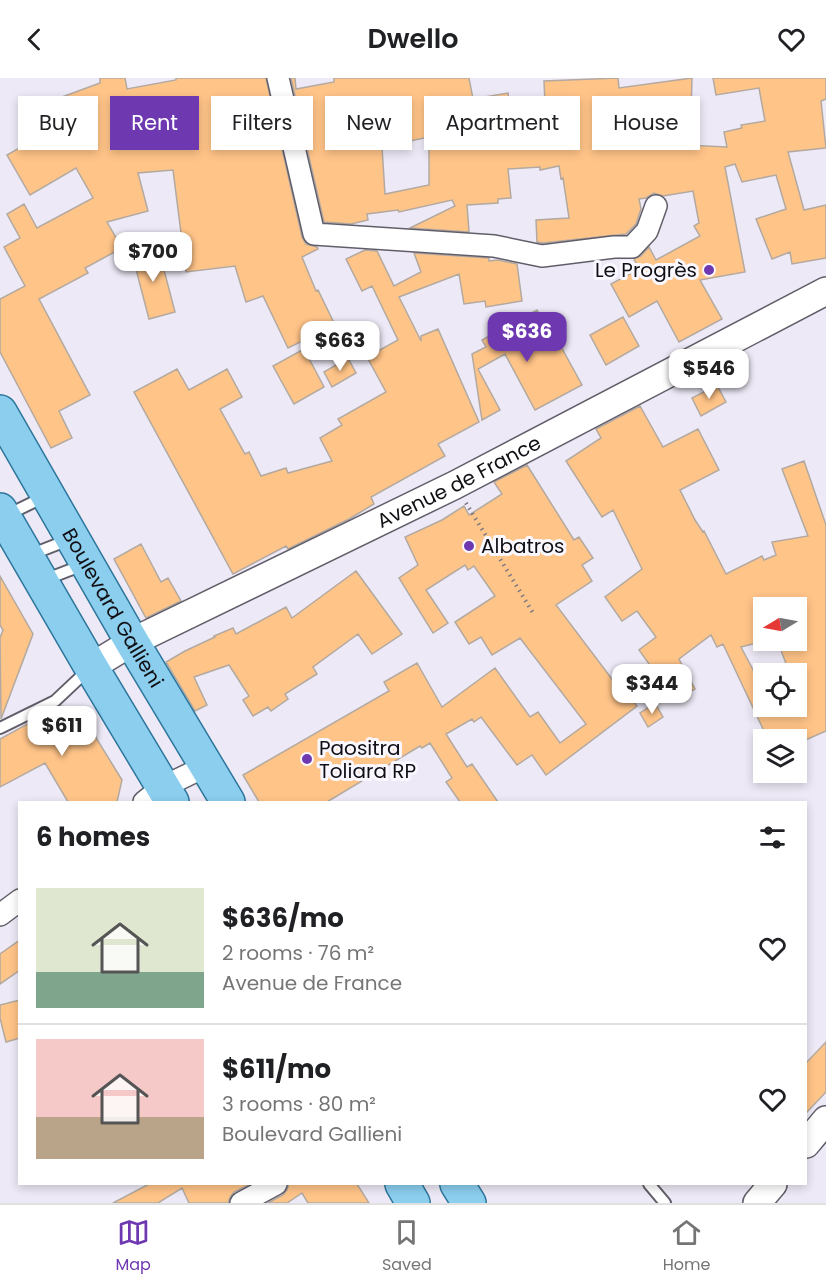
<!DOCTYPE html>
<meta charset="utf-8">
<style>
body{margin:0;font-family:Poppins,sans-serif;background:#f6f6f6;color:#202124;height:100vh;display:flex;flex-direction:column;font-size:22px;white-space:nowrap}
*{box-sizing:border-box;margin:0}
p{font-size:20px;color:#757577}
.icon{flex:none;width:33px;height:33px;fill:none;stroke:currentColor;stroke-width:2;stroke-linecap:round;stroke-linejoin:round}
.map{position:relative;flex:1;overflow:hidden}
.sheet{position:absolute;left:18px;top:723px;width:789px;height:384px;display:flex;flex-direction:column;background:#fff;border-radius:0px;box-shadow:0 3px 9px #0003}
.sheet>*{flex:none}
.guide{position:absolute;left:18px;top:18px;width:790px;height:54px;display:flex;gap:12px}
.needle{width:39px;rotate:260deg}
.controls{position:absolute;left:753px;top:519px;display:grid;gap:12px}
.controls a{display:grid;place-items:center;width:54px;height:54px;border-radius:0px;background:#fff;box-shadow:0 3px 9px #0003;font-size:30px}
.price{position:absolute;translate:-50% -51px;padding:0 14px;border-radius:12px;background:#fff;color:#222;font-size:20px;line-height:39px;filter:drop-shadow(0 2px 3px #0008)}
.price::after{content:'';position:absolute;left:50%;top:36px;width:18px;height:14px;margin-left:-9px;background:inherit;clip-path:polygon(0 0,100% 0,50% 100%)}
.price.selected{background:#6e39b0;color:#fff}
ul{padding:0;list-style:none}
li{display:flex;align-items:center;gap:18px;height:150px;padding:0 18px}
li+li{border-top:2px solid #e0e0e0}
li span{display:grid;place-items:center;flex:none;width:168px;height:120px;border-radius:0px;color:#555}
li>.icon{margin-inline-start:auto}
span .icon{width:72px;height:72px;fill:#fffc;stroke-width:1}
li b{font-size:26px}
h2{display:flex;justify-content:space-between;align-items:center;height:72px;padding:0 18px;font-size:26px}
.pill{padding:0 21px;border-radius:0px;background:#fff;box-shadow:0 3px 9px #0003;font-size:21px;line-height:54px}
.pill.selected{background:#6e39b0;color:#fff}
header{display:flex;justify-content:space-between;align-items:center;height:78px;padding:0 18px;background:#fff;font-size:27px;font-weight:600}
.menu{display:flex;justify-content:space-around;align-items:center;height:84px;border-top:2px solid #e0e0e0;background:#fff;font-size:16px;color:#757577}
.menu a{display:grid;justify-items:center;gap:3px}
.menu .selected{color:#6e39b0}
.map>svg:first-child{display:block}
.building{fill:#ffc488;stroke:#b3a9a0;stroke-width:1.5;fill-rule:evenodd}
.lines{fill:none;stroke-linecap:round;stroke-linejoin:round}
.service-casing{stroke:#625e69;stroke-width:14}
.minor-casing{stroke:#625e69;stroke-width:24}
.tertiary-casing{stroke:#625e69;stroke-width:30}
.primary-casing{stroke:#2e769b;stroke-width:36}
.path{stroke:#7d7a83;stroke-width:4;stroke-dasharray:1.5 4.5;stroke-linecap:butt}
.service{stroke:#fff;stroke-width:10}
.minor{stroke:#fff;stroke-width:21}
.tertiary{stroke:#fff;stroke-width:27}
.primary{stroke:#8bceee;stroke-width:33}
.poi-dot{fill:#6e39b0;stroke:#f9f7ff;stroke-width:2}
.labels{text-anchor:middle;dominant-baseline:central;stroke-width:6;stroke-linejoin:round;paint-order:stroke}
.poi-label{font-size:20px;fill:#110f14;stroke:#f9f7ff;text-anchor:start}
.street-label{font-size:20px;fill:#110f14;stroke:#f9f7ff}
</style>
<header><svg class="icon" aria-label="back" viewBox="0 0 24 24"><path d="M15 5l-7 7 7 7"/></svg>Dwello<svg class="icon" aria-label="heart" viewBox="0 0 24 24"><path d="M12 20l-8-8c-3-5 5-10 8-4 3-6 11-1 8 4z"/></svg></header>
<div class="map">
<svg width="826" height="1125" viewBox="0 0 826 1125">
<rect width="100%" height="100%" fill="#ede9f6"/>
<path class="building" d="M100,0H125L127,11L176,2V0H266L302,159L306,166L317,169L318,171L302,179L316,213L318,212L335,247L288,270L263,218L246,224L235,188L186,194L173,92L138,95L148,133L107,144L122,170L85,190L88,195L39,221L90,317L59,333L72,360L51,370L0,274V221L25,208L4,169L20,160L7,136L24,126L37,150L93,120L76,90L30,117L7,77L70,41L62,19L100,5Z
M291,0H295L296,11L334,4V0H469L473,21L508,15L512,51L546,48L544,3L618,0L619,10L692,0L691,35H685V67L727,69L724,54L742,50L741,47L765,43L759,10L716,17L713,0H826V21L821,23L826,70L788,74L804,132L826,127V180L792,186L790,174L772,181L756,141L786,131L776,97L742,104L735,86L725,89L745,194L700,202L722,241L679,264L657,223L629,239L611,206L639,191L634,181L641,178L649,169L656,182L700,158L694,148L699,145L693,113L663,118L654,115L646,120L639,121L641,131L636,146L626,156L543,165L537,164L536,142L569,140L563,100L561,101L559,88L540,92V89L508,91L511,120L498,121V125L467,127L469,154L410,150L455,128L452,122L399,134L398,132L367,136L368,142L351,146L324,144ZM429,59V107L385,116L382,69Z
M158,169L175,234L149,241L132,176Z
M365,172L377,173L394,208L421,194L414,175L489,180V183L498,182L517,186L522,223L486,229L485,223L464,226L459,196L399,219L421,263V258L438,251L479,344L438,366L445,378L371,419L374,426L349,441L288,471L286,468L233,496L134,314L177,291L189,312L227,291L242,319L220,331L245,376L249,374L261,398L286,390L288,395L332,383L320,360L342,347L338,341L386,314L367,279L398,262L372,208L362,213L346,181Z
M537,232L550,256L553,254L582,307L535,332L505,276L478,291L500,332L482,342L472,276L486,269L482,262Z
M623,239L639,268L606,287L590,257Z
M304,271L324,309L294,326L273,288Z
M348,280L356,295L332,309L324,294Z
M717,307L726,324L701,338L692,320Z
M640,328L663,369L698,351L719,392L680,412L695,442L703,454L704,453L726,496L762,478L764,482L776,477L772,464L808,458L782,391L804,383L826,447V653L801,664L800,662H773L768,652L764,653L723,566L717,569L711,557L679,581L695,611L671,624L659,600L639,572L656,559L637,533L622,543L605,519L642,491L613,432L602,439L566,383L601,360L596,351ZM764,530H796V562H777L790,596H796V628H764V602L759,603L741,569L764,563Z
M527,387L574,462L579,459L593,480L582,487L592,503L556,527L624,617L628,615L637,628L546,697L532,677L517,687L481,639L474,644L472,641L446,656L467,689L472,686L498,724H460L446,704L452,700L430,665L422,670L420,668L327,724H259L243,697L389,613L384,604L417,585L442,629L495,590L530,639L538,634L560,665L586,646L520,560L492,577L481,559L469,566L455,544L495,518L474,488L468,492L465,487L426,512L448,545L433,555L399,500L418,487L405,459L442,442L464,428L469,437L502,416L494,404Z
M141,466L161,504L168,500L181,523L146,540L114,481Z
M356,493L402,556L372,576L358,556L313,589L317,596L285,616L288,621L271,633L268,629L253,638L243,622L249,618L229,587L194,599L207,627L195,633L166,584L185,573L215,559L214,558L233,550L236,556L286,529L292,540Z
M0,498L33,556L1,641L0,560L3,552L0,547Z
M655,625L663,639L648,649L640,635Z
M60,628L79,632L122,702L117,724H68L45,685L0,709V661Z
M20,862V892L0,906V876Z
M20,922V960L6,964L0,940V927Z
M826,964V1014L806,1035V985Z
M149,1106H250L234,1114L230,1119L228,1125H189L182,1110L158,1125H113Z
M289,1106H357L369,1125H308L302,1115L287,1125H268L283,1117L287,1112Z"/>
<g class="lines">
<defs>
<path id="service" d="M7,437L44,419
M30,477L68,462
M44,502L83,487
M0,650L55,623L89,591
M649,1106L665,1125"/>
<path id="minor" d="M278,0L314,156L494,168L542,178L614,169H632L647,153L656,128
M144,724L163,709L206,688
M0,837L20,822
M241,1125L276,1106"/>
<g id="tertiary">
<path id="s1" d="M91,589L132,564L455,407L826,213"/>
<path d="M806,1066L826,1042"/>
<path d="M757,1125L773,1106"/>
</g>
<g id="primary">
<path id="s2" d="M0,334L132,564L228,724"/>
<path d="M0,432L91,589L172,724"/>
<path d="M402,1106L413,1125"/>
<path d="M457,1106L469,1125"/>
</g>
</defs>
<use href="#service" class="service-casing"/>
<use href="#minor" class="minor-casing"/>
<use href="#tertiary" class="tertiary-casing"/>
<use href="#primary" class="primary-casing"/>
<path class="path" d="M466,425L533,535"/>
<use href="#service" class="service"/>
<use href="#minor" class="minor"/>
<use href="#tertiary" class="tertiary"/>
<use href="#primary" class="primary"/>
</g>
<g class="poi-dot">
<circle cx="709" cy="192" r="6"/>
<circle cx="469" cy="468" r="6"/>
<circle cx="307" cy="681" r="6"/>
</g>
<g class="labels">
<g class="poi-label">
<text x="697" y="192" text-anchor="end">Le Progrès</text>
<text x="481" y="468">Albatros</text>
<text x="319" y="670">Paositra<tspan x="319" dy="23">Toliara RP</tspan></text>
</g>
<g class="street-label">
<text stroke="none"><textPath href="#s1" startOffset="412">Avenue de France</textPath></text>
<text stroke="none"><textPath href="#s2" startOffset="226">Boulevard Gallieni</textPath></text>
</g>
</g>
</svg>
<div class="controls">
<a><svg class="needle" viewBox="-14 -14 28 28"><path d="M0-13l5 13h-10z" fill="#e53935"/><path d="M0 13l5-13h-10z" fill="#757577"/></svg></a>
<a><svg class="icon" aria-label="locate" viewBox="0 0 24 24"><circle cx="12" cy="12" r="6"/><path d="M12 2v4M12 18v4M2 12h4M18 12h4"/></svg></a>
<a><svg class="icon" aria-label="layers" viewBox="0 0 24 24"><path d="M12 4l9 5-9 5-9-5zM3 14l9 5 9-5"/></svg></a>
</div>
<b class="price" style="left:153px;top:205px">$700</b>
<b class="price selected" style="left:527px;top:285px">$636</b>
<b class="price" style="left:340px;top:294px">$663</b>
<b class="price" style="left:709px;top:322px">$546</b>
<b class="price" style="left:652px;top:637px">$344</b>
<b class="price" style="left:62px;top:679px">$611</b>
<div class="guide">
<a class="pill">Buy</a>
<a class="pill selected">Rent</a>
<a class="pill">Filters</a>
<a class="pill">New</a>
<a class="pill">Apartment</a>
<a class="pill">House</a>
</div>
<section class="sheet">
<h2>6 homes<svg class="icon" aria-label="filters" viewBox="0 0 24 24"><path d="M4 7h16M4 17h16"/><circle cx="9" cy="7" r="2"/><circle cx="15" cy="17" r="2"/></svg></h2>
<ul>
<li><span style="background:linear-gradient(#dfe7d0 70%,#7fa58c 0)"><svg class="icon" aria-label="home" viewBox="0 0 24 24"><path d="M3 11l9-7 9 7M6 9v11h12V9"/></svg></span><div><b>$636/mo</b><p>2 rooms · 76 m²</p><p>Avenue de France</p></div><svg class="icon" aria-label="heart" viewBox="0 0 24 24"><path d="M12 20l-8-8c-3-5 5-10 8-4 3-6 11-1 8 4z"/></svg></li>
<li><span style="background:linear-gradient(#f6c9c9 65%,#b9a48a 0)"><svg class="icon" aria-label="home" viewBox="0 0 24 24"><path d="M3 11l9-7 9 7M6 9v11h12V9"/></svg></span><div><b>$611/mo</b><p>3 rooms · 80 m²</p><p>Boulevard Gallieni</p></div><svg class="icon" aria-label="heart" viewBox="0 0 24 24"><path d="M12 20l-8-8c-3-5 5-10 8-4 3-6 11-1 8 4z"/></svg></li>
</ul>
</section>
</div>
<nav class="menu">
<a class="selected"><svg class="icon" aria-label="map" viewBox="0 0 24 24"><path d="M3 6l6-2 6 2 6-2v14l-6 2-6-2-6 2zM9 4v14M15 6v14"/></svg>Map</a>
<a><svg class="icon" aria-label="saved" viewBox="0 0 24 24"><path d="M7 4h10v16l-5-4-5 4z"/></svg>Saved</a>
<a><svg class="icon" aria-label="home" viewBox="0 0 24 24"><path d="M3 11l9-7 9 7M6 9v11h12V9"/></svg>Home</a>
</nav>
